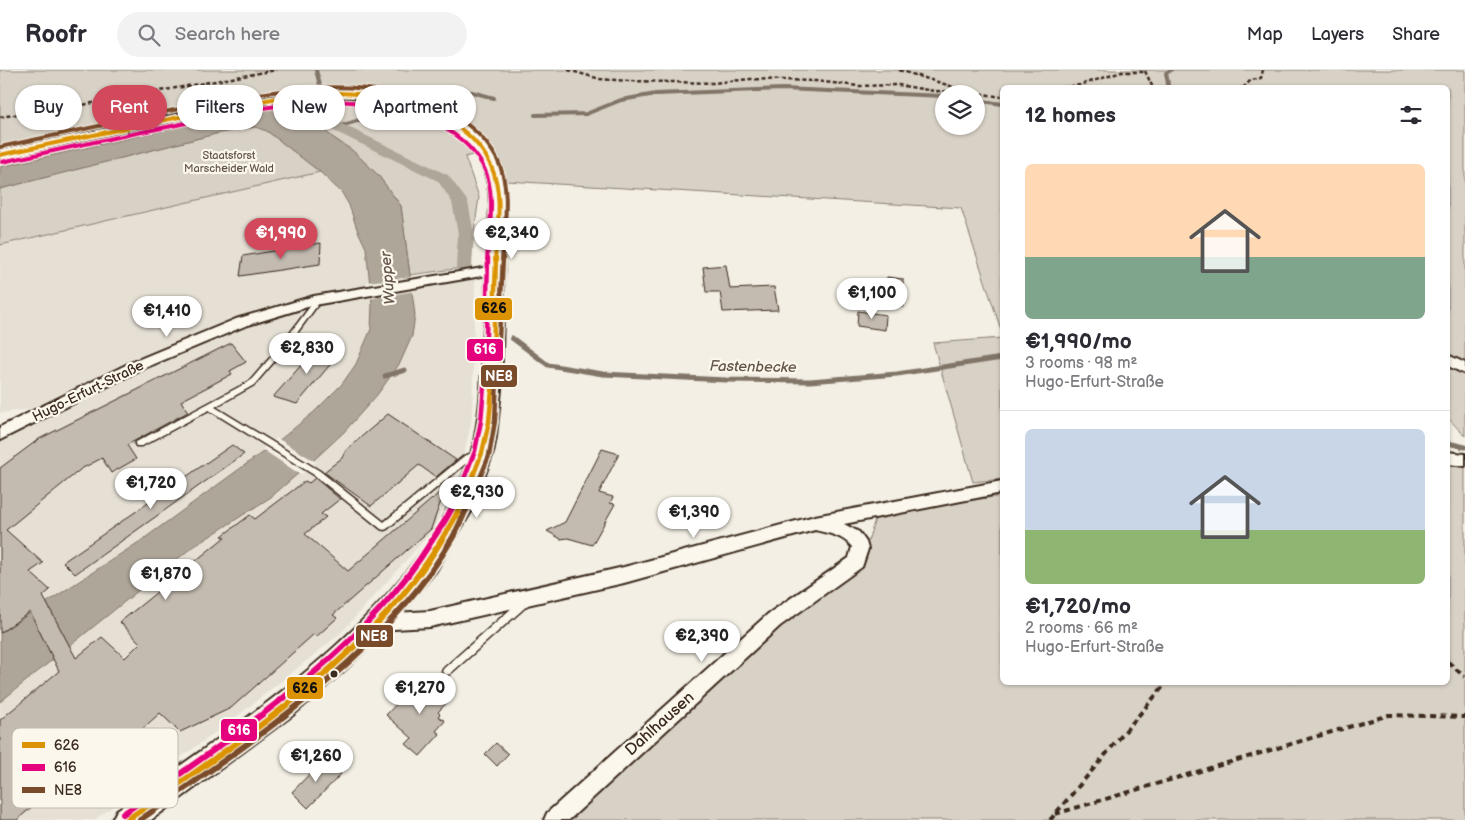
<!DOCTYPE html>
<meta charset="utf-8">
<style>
body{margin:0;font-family:"Balsamiq Sans",sans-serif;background:#f2f2f3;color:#2b2b33;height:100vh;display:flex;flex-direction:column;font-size:19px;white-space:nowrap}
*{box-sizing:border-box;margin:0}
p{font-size:16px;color:#7c7c81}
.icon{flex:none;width:28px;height:28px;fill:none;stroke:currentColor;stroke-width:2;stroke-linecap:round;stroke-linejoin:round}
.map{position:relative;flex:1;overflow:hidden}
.drawer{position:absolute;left:1000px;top:15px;width:450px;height:600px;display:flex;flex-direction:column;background:#fff;border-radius:8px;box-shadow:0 1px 4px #0004}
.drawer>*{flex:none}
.hud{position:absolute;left:15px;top:15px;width:475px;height:45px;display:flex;gap:10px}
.fabs{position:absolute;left:935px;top:15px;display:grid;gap:10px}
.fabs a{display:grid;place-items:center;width:50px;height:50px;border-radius:50%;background:#fff;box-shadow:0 1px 4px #0004;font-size:25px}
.price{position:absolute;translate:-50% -42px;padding:0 11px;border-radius:18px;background:#fff;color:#222;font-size:16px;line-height:32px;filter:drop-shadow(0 1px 2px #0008)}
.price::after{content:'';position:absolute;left:50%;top:30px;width:15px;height:11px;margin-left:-8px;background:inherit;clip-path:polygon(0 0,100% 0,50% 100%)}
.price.on{background:#d1495b;color:#fff}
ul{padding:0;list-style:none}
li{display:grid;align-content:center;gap:10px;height:265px;padding:0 25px}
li+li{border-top:1px solid #e1e1e2}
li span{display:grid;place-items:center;height:155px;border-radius:8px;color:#555}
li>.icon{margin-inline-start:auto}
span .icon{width:90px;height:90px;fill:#fffc;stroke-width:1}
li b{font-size:21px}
h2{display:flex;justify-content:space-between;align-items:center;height:60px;padding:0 25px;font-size:21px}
.pill{padding:0 18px;border-radius:22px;background:#fff;box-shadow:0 1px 4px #0004;font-size:18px;line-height:45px}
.pill.on{background:#d1495b;color:#fff}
header{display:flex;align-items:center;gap:30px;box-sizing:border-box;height:70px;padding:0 25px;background:#fff;border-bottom:1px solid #e1e1e2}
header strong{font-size:24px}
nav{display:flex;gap:28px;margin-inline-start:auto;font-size:18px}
.search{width:350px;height:45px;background:#f2f2f3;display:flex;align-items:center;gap:12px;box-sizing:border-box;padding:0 18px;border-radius:28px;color:#7c7c81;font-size:19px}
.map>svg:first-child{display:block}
.built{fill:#e5dfd4}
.green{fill:#d8d1c6;stroke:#8a7e72;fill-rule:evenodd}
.water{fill:#afa69a;stroke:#817468}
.pier{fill:#f3efe4}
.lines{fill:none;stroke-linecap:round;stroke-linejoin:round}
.stream-far1{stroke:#817468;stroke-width:4}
.stream{stroke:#817468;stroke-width:5}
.canal{fill:#afa69a;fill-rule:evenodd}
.building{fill:#c3bbb0;stroke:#3b2a1e}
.lane-casing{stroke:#3b2a1e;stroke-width:3}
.street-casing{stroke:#3b2a1e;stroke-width:4}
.secondary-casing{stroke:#3b2a1e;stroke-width:4}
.path-far1{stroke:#3b2a1e;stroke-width:2.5;stroke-dasharray:4 2.5;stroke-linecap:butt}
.path{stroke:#3b2a1e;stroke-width:4;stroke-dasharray:6 4.5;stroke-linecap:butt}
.lane{fill:#fbf7ec;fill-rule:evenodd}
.street{fill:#fbf7ec;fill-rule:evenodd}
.secondary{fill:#fbf7ec;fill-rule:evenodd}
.bus-1-far2-casing{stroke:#fbf7ec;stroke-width:6}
.bus-1-far1-casing{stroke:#fbf7ec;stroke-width:8}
.bus-1-casing{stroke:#fbf7ec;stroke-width:10}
.bus-2-far2-casing{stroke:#fbf7ec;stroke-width:6}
.bus-2-far1-casing{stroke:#fbf7ec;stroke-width:8}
.bus-2-casing{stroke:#fbf7ec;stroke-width:10}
.bus-3-far2-casing{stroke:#fbf7ec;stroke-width:6}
.bus-3-far1-casing{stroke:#fbf7ec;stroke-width:8}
.bus-3-casing{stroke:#fbf7ec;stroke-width:10}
.bus-1-far2{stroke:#db9304;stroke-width:4}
.bus-1-far1{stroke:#db9304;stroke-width:4.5}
.bus-1{stroke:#db9304;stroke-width:6}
.bus-2-far2{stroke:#e5007d;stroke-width:4}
.bus-2-far1{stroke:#e5007d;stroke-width:4.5}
.bus-2{stroke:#e5007d;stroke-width:6}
.bus-3-far2{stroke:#7a4b2a;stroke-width:4}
.bus-3-far1{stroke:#7a4b2a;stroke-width:4.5}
.bus-3{stroke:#7a4b2a;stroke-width:6}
.bus-dot{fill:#3b2a1e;stroke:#fbf7ec;stroke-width:2}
.labels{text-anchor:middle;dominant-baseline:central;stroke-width:4.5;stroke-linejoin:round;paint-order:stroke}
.far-park-label{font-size:11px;fill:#625448;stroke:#fbf7ec}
.street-label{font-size:14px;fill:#3b2a1e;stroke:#fbf7ec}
.water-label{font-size:15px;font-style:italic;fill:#645549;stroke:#fbf7ec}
.near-street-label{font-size:16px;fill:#3b2a1e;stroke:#fbf7ec}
.key{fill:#fbf7ec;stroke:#c1baae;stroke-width:1}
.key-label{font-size:14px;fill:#3b2a1e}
.line-badge{stroke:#fbf7ec;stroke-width:2}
.badge-label{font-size:14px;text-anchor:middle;font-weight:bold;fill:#fff}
.pale-badge-label{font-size:14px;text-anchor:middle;font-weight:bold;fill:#111}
</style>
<header>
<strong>Roofr</strong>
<div class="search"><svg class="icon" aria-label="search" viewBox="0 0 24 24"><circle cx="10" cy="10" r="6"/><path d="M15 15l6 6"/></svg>Search here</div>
<nav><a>Map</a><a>Layers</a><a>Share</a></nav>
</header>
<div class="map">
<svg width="1465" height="750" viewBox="0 0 1465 750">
<rect width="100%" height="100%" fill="#f3efe4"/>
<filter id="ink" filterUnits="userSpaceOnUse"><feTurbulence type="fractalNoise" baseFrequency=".02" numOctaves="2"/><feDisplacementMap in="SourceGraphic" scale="10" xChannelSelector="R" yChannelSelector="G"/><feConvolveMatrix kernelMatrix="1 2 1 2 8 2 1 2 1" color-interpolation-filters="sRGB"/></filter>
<g filter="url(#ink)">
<path class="built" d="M320,102L342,123L349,135L357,159L366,178L371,225L475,209L472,348L461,398L438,449L432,461L340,564L235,648L94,750H0V364L46,337L0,343V175Z"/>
<path class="green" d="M0,0H1465V366L1448,348V18H1002V263L961,138L506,111L491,80L465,87L479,127L469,197L410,205L401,136L378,105L353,81L335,69L303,43L278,41V35L254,39L247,33L0,86ZM944,24H976V56H944Z
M256,57L267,61L320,102L0,175V119L219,63Z
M1002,268V409L973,412L933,273Z
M1448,388L1465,390V750H557L775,553L861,493L877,443L1002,426V612H1448Z"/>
<path class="water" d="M278,35L279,41L303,43L335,69L353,81L378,105L401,136L415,245L412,266L400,293L377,325L344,362L315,389L271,427L190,479L0,632V563L142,470L282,368L314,342L342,314L356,294L371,259L372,234L366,178L357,159L349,135L342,123L320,102L267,61L255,57L219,63L0,119V97Z"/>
<path class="pier" d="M412,207L414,221L368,229L367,212Z
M277,368L316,392L301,405L262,379Z"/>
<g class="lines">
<path class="stream-far1" d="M316,0L321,19
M1166,18L1168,14L1166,3L1171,0
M421,25L472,22L494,28
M976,30L1002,34
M535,45L586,44L621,30L656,24L783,19L944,26
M306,49L325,34
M337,57L390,41"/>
<path class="stream" d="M512,268L548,295L603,304L726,310L810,311L897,304L1002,288
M385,306L405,300
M1448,373L1465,377"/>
<path class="canal" d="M286,40L342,54L448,105L468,132L474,164L472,197L470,201L464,202L458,201L456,197L458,164L452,132L438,111L332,60L281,47L279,44Z"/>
</g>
<path class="building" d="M321,173L320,194L240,206L243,186Z
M726,195L730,219L774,217L778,240L723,242L720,222H706L703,197Z
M887,207L903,209V237L886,235Z
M858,241L886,245L885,260L857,256Z
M231,273L246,292L230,301L232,304L181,331L188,342L127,375L136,389L111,403L102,388L81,399L6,460L43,493L30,502L50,520L43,526L76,588L102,567L125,588L140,573L120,552L225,467L222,466L250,445L255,449L305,411L309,413L315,408L340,429L321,444L326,447L305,464L348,501L446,417L431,459L333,545L337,548L316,567L314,564L231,638L180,662L160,643L109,689L98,678L17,750H0V650L59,601L30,542L0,563V398L39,369Z
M319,275L338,280L330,289L334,290L297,334L273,327Z
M388,344L456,390L436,407L419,395L371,436L324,402L342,388L346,380Z
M232,375L244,384L75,504L63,492Z
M602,379L619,384L599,423L613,427L610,433L615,434L592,475L568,468L561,469L547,461L565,452Z
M422,607L449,630L438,642L440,644L438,646L445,651L436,661L440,664L420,686L406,674L412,668L386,645Z
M496,673L508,684L497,696L485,684Z
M324,689L341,704L308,738L292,722Z"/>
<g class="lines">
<defs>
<path id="lane" d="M317,227H319L322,229L286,278L254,315L215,337L320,401L384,452L464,386L478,381L481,382L482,384L481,386L470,390L387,459L384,460L381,459L314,405L209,340L142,376H136L135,374L136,372L250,311L282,274Z
M526,527L529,528L530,531L529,534L450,604L447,605L444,604L442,601L444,598L523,528Z"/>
<path id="street" d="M495,196L501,200L499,203L314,235L245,256L140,300L0,370V357L130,293L236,249L314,226Z
M1448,285L1465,293V304L1448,296Z
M1448,382L1465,384V396L1448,394Z
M1002,411V423L844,454L859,462L866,472L868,479L862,497L780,556L569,750H544L547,743L768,544L849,488L852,477C844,466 828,463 815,460L624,513L430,557L394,559L377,552L374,546L377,540L383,538L395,543L430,541L624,497L815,446Z"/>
<path id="secondary" d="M321,19C382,18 466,32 497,92C504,106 506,122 506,137L501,320L496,367L493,383L472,440L436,501L394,552L345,600L293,645L151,750H112L117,740C235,656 408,549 461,409C465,400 470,390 472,380C482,339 482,297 484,255C485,216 487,176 490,137C490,102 478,77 448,58C366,4 263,35 175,52C116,63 58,76 0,90V80L250,29Z"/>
</defs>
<use href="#lane" class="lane-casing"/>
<use href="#street" class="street-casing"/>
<use href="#secondary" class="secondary-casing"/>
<path class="path-far1" d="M568,0L600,9L629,11L713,13L750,9L816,11L859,16L898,15L934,21L970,22
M899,0L970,22L1002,27
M1145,1L1153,18
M1057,18L1080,15L1122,2H1145
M1243,18L1251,10L1261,8L1263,0
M0,47L82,35L276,0"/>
<path class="path" d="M1448,592L1465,607
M1055,744L1389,645L1465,647
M1050,750L1167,612"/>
<use href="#lane" class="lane"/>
<use href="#street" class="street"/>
<use href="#secondary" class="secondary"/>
<defs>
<path id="bus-1-far2" d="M0,85C68,70 136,56 204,42C248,34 293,22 338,23C392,24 467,42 491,96C504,124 497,160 495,190"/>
<path id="bus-1-far1" d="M462,434L482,383L489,352L492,320L496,188"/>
<path id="bus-1" d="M127,750C235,674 367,590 438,476C446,462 456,448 462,433"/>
<path id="bus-2-far2" d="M2,92C59,80 115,67 172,56C256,39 347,14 429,50C451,60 471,74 483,96C497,122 489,161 487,190"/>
<path id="bus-2-far1" d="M454,434L475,381L481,351L485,305L488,188"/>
<path id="bus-2" d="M123,744C230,668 361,585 431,472C439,459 449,447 454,433"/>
<path id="bus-3-far2" d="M0,77C58,65 116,52 174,40C260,23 354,0 438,37C462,48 484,65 497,89C512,117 504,159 502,190"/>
<path id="bus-3-far1" d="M469,434L489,386L495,351L503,188"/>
<path id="bus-3" d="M140,750C247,674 387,584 453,467C459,456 464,444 469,433"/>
</defs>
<use href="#bus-1-far2" class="bus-1-far2-casing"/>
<use href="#bus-1-far1" class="bus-1-far1-casing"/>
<use href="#bus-1" class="bus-1-casing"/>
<use href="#bus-2-far2" class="bus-2-far2-casing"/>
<use href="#bus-2-far1" class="bus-2-far1-casing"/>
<use href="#bus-2" class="bus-2-casing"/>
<use href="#bus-3-far2" class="bus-3-far2-casing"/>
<use href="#bus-3-far1" class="bus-3-far1-casing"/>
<use href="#bus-3" class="bus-3-casing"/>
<use href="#bus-1-far2" class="bus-1-far2"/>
<use href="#bus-1-far1" class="bus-1-far1"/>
<use href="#bus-1" class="bus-1"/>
<use href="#bus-2-far2" class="bus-2-far2"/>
<use href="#bus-2-far1" class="bus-2-far1"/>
<use href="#bus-2" class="bus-2"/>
<use href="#bus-3-far2" class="bus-3-far2"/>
<use href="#bus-3-far1" class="bus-3-far1"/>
<use href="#bus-3" class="bus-3"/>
</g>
</g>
<circle class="bus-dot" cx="334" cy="604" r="4.5"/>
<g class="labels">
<g class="far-park-label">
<text x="229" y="85">Staatsforst<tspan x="229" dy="13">Marscheider Wald</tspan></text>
</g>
<g class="street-label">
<text transform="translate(88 321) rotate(-26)">Hugo-Erfurt-Straße</text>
</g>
<g class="water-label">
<text transform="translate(388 208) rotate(-95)">Wupper</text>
<text transform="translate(753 297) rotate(1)">Fastenbecke</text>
</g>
<g class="near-street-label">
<text transform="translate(660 654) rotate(-42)">Dahlhausen</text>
</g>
</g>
<rect x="12" y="658" width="166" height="80" rx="8" class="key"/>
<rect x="22" y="672" width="23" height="6" fill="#db9304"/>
<rect x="22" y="694" width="23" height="7" fill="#e5007d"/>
<rect x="22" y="717" width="23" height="6" fill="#7a4b2a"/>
<g class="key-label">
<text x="54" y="680">626</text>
<text x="54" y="702">616</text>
<text x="54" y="725">NE8</text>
</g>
<g class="line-badge">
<rect x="474" y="227" width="39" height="24" rx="5" fill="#db9304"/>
<rect x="466" y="268" width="38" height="24" rx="5" fill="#e5007d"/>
<rect x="480" y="294" width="38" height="24" rx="5" fill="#7a4b2a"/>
<rect x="355" y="554" width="39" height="24" rx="5" fill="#7a4b2a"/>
<rect x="286" y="606" width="38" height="24" rx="5" fill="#db9304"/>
<rect x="220" y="648" width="38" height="24" rx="5" fill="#e5007d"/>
</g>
<g class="badge-label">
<text x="485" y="284">616</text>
<text x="499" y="311">NE8</text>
<text x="374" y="571">NE8</text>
<text x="239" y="665">616</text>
</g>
<g class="pale-badge-label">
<text x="494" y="243">626</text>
<text x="305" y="623">626</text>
</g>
</svg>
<div class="fabs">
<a><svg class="icon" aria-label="layers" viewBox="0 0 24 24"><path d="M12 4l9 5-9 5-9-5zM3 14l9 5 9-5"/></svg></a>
</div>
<b class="price on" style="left:281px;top:190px">€1,990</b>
<b class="price" style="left:512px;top:190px">€2,340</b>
<b class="price" style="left:872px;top:250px">€1,100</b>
<b class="price" style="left:167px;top:268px">€1,410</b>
<b class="price" style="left:307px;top:305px">€2,830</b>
<b class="price" style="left:151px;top:440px">€1,720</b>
<b class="price" style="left:477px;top:449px">€2,930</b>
<b class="price" style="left:694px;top:469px">€1,390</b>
<b class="price" style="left:166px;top:531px">€1,870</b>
<b class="price" style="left:702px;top:593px">€2,390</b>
<b class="price" style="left:420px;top:645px">€1,270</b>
<b class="price" style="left:316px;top:713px">€1,260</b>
<div class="hud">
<a class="pill">Buy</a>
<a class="pill on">Rent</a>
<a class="pill">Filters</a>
<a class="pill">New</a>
<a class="pill">Apartment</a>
</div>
<section class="drawer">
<h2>12 homes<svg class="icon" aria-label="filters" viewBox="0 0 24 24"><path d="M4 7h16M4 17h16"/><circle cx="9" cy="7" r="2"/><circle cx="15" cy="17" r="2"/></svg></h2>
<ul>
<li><span style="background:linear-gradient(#ffd9b3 60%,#7fa58c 0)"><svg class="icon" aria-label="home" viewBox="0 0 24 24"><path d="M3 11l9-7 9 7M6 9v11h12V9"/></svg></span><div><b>€1,990/mo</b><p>3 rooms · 98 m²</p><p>Hugo-Erfurt-Straße</p></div></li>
<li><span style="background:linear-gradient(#c9d6e8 65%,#8fb573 0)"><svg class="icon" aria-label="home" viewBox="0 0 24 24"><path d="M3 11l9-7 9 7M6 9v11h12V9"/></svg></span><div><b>€1,720/mo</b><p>2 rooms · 66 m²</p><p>Hugo-Erfurt-Straße</p></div></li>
</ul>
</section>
</div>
